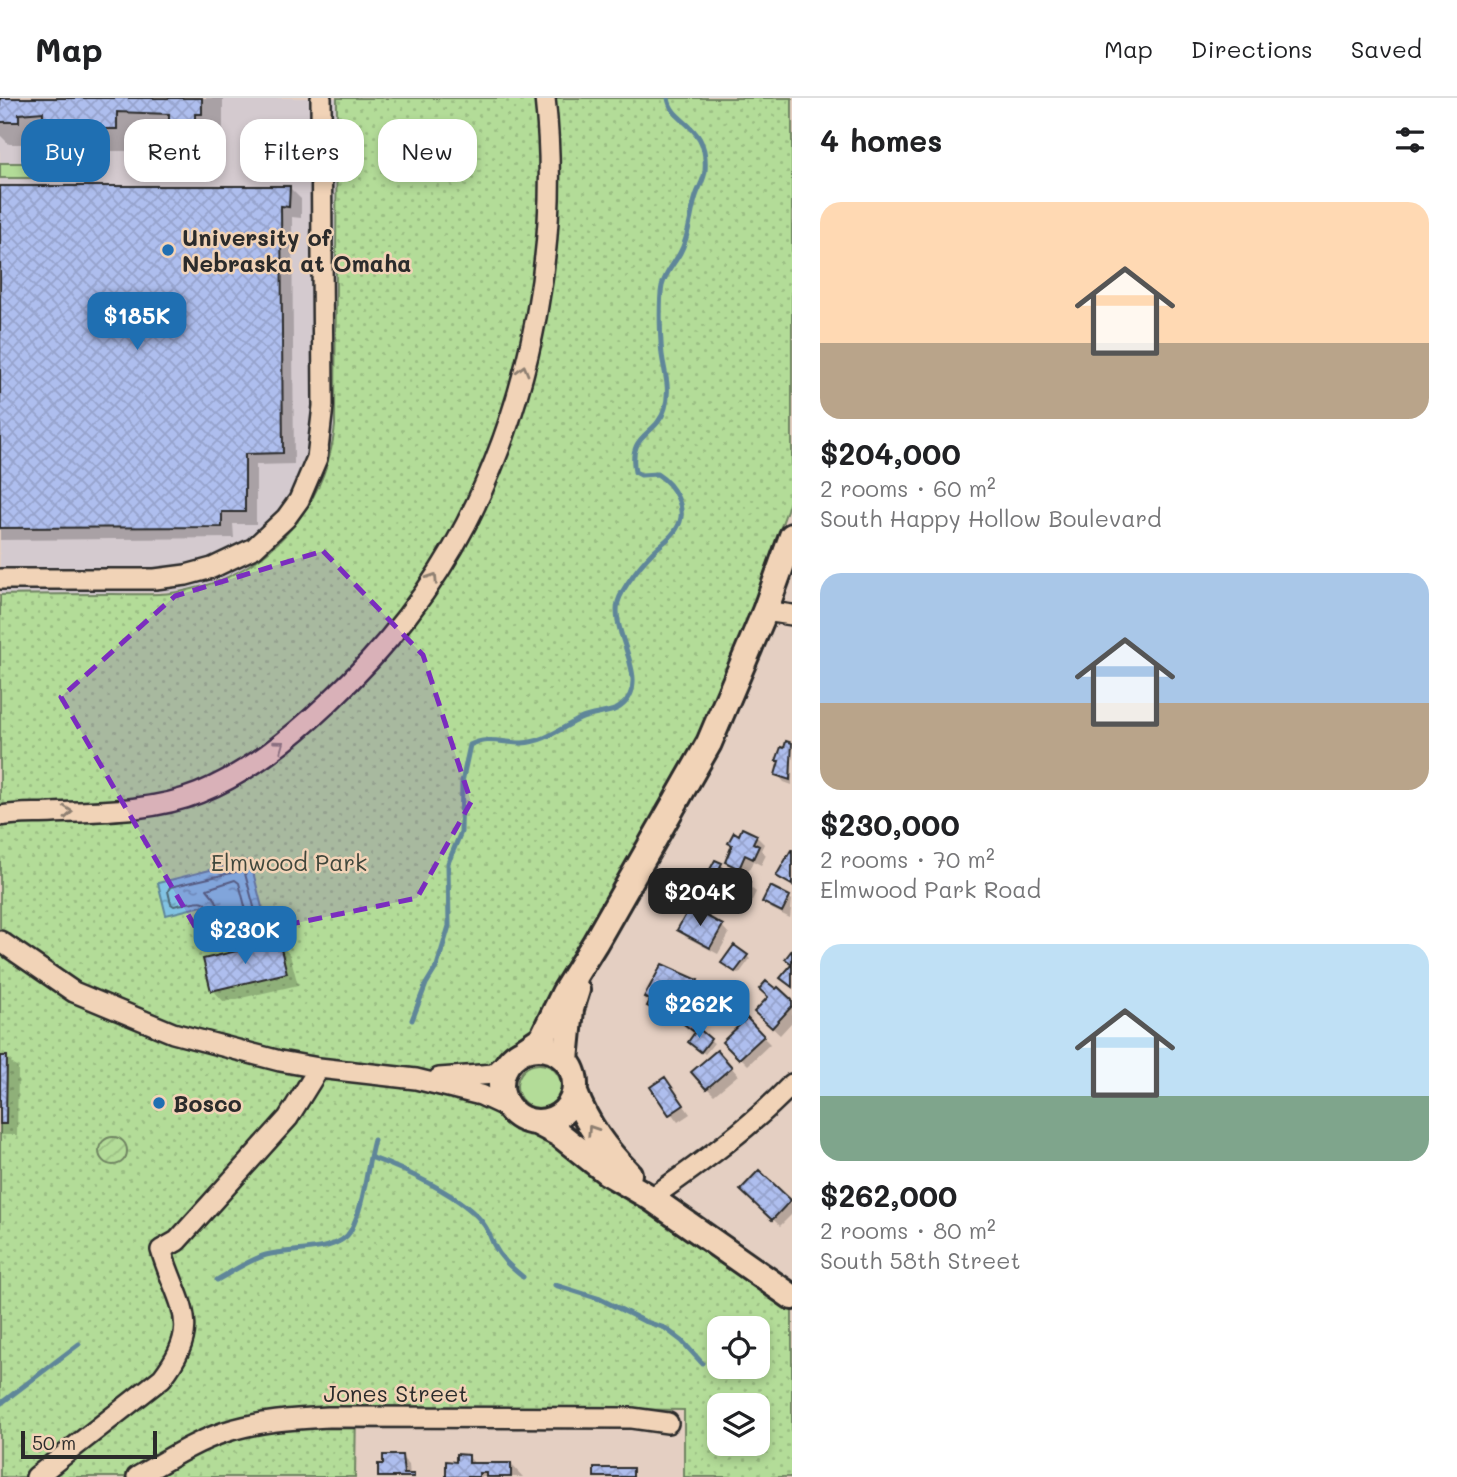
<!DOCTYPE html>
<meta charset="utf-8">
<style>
body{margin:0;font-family:Mali,sans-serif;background:#f2f2f2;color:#202124;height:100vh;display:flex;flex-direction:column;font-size:26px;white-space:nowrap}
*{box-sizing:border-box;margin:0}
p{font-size:23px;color:#757577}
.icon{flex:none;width:38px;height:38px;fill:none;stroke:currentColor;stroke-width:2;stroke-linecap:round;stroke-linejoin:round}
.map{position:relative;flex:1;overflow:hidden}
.sheet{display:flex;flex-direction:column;background:#fff;width:665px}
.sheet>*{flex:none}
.hud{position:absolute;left:21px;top:21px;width:665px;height:63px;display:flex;gap:14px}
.buttons{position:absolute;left:707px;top:1218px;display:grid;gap:14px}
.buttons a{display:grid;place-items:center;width:63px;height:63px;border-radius:14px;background:#fff;box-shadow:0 4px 10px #0003;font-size:35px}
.scale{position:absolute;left:21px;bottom:18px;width:136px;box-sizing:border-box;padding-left:7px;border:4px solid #2b2b2b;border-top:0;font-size:19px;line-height:24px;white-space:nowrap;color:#2b2b2b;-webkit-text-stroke:5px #f1d3b7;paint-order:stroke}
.price{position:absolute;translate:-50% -60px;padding:0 16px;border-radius:14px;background:#1f6fb2;color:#fff;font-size:23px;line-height:46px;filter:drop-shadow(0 2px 4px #0008)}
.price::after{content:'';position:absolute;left:50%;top:42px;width:21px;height:16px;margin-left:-10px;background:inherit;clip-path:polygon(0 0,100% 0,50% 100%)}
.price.on{background:#222;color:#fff}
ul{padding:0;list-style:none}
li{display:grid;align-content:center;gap:14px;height:371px;padding:0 28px}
li span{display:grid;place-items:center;height:217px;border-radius:21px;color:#555}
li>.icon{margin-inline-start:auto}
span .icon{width:126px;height:126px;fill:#fffc;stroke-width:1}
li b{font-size:30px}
h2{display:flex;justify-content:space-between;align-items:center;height:84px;padding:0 28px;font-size:30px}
.chip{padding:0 24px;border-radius:21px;background:#fff;box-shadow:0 4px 10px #0003;font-size:24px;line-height:63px}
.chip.on{background:#1f6fb2;color:#fff}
header{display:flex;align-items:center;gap:42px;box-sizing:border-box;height:98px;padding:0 35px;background:#fff;border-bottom:2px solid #e0e0e0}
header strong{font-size:33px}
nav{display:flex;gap:38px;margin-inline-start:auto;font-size:24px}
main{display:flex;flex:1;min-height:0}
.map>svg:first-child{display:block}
.built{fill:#d4cacf}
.grass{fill:#b3dc98;stroke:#6f8462;stroke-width:2}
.park{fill:url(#park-dots);stroke:#6f8462;stroke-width:2;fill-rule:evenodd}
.garden{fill:url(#garden-furrows);stroke:#6f8462;stroke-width:2}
.water{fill:url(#water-ripples);stroke:#5f8699;stroke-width:2}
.shadow{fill:#0003}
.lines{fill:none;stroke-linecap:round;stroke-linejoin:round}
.shore{stroke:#4e6875;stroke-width:2}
.stream{stroke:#5f8699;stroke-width:5}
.building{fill:url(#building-cross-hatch);stroke:#2b2b2b;stroke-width:2}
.minor-casing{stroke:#2b2b2b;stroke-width:24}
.tertiary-casing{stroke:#2b2b2b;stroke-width:30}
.minor{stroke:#f1d3b7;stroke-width:19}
.tertiary{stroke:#f1d3b7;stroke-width:24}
.oneway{stroke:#8e7f71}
.marked{fill:#7b2cbf;fill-opacity:0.2;stroke:#7b2cbf;stroke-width:5;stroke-dasharray:14 9;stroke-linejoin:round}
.poi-dot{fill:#1f6fb2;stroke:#f1d3b7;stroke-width:2.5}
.labels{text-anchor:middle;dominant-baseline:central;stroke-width:5;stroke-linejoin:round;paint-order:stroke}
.poi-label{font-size:23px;font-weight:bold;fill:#2b2b2b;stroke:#f1d3b7;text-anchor:start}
.park-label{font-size:23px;fill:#3f463b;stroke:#f1d3b7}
.street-label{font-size:23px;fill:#2b2b2b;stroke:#f1d3b7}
</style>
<header>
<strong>Map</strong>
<nav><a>Map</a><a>Directions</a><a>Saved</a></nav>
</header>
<main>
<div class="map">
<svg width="792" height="1379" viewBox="0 0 792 1379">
<defs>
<pattern id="park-dots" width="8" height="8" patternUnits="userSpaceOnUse" patternTransform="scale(1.75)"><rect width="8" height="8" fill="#b3dc98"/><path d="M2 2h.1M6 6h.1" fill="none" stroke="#9abd83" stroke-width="1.8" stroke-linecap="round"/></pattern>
<pattern id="garden-furrows" width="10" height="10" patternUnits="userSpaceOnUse" patternTransform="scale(1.75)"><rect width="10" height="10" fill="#b3dc98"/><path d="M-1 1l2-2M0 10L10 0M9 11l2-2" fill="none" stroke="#9abd83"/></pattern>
<pattern id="water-ripples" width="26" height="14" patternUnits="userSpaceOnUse" patternTransform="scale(1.75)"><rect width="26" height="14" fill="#82c3e3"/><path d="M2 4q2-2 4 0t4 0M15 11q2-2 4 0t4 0" fill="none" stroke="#6b9fb8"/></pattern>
<pattern id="building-cross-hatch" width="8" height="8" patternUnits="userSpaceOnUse" patternTransform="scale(1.75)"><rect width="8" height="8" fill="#aebeee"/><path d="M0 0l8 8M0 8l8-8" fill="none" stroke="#96a3cc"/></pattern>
</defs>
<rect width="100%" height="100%" fill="#e4cfc2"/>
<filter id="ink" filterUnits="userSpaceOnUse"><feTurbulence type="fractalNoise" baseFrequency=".0143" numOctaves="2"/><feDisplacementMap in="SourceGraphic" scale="14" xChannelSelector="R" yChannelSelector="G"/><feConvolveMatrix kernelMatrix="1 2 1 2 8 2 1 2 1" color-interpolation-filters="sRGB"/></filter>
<g filter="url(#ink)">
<path class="built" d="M0,0H337L336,304L334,341L322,382L300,421L275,448L239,474L212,486L176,494L0,497Z"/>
<path class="grass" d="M0,65H53L60,71L63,80H0Z
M517 988a22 22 0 1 1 44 0a22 22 0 1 1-44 0Z"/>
<path class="park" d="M337,0H792V398L741,540L714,607L694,646L611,793L533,938L495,965L490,1006L502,1014L519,1030L552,1040L602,1083L637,1108L792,1213V1379H684V1312L356,1308L355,1379H0V497C38,496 75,496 113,496C138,496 164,498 188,492C268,475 326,409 335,328ZM719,1230H758V1269H719ZM719,1307H758V1346H719Z"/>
<path class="garden" d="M99 1053a14 14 0 1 1 28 0a14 14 0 1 1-28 0Z"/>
<path class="water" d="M250,762L267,829L210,842L202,808L166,817L158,785Z"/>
<path class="shadow" d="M0,0H223V38H217V45H193L186,38L139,35V53H67L51,37H40V46H9L0,37Z
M289,89L301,101V120L292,119L294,366L256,367V426H233L234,440L0,442V90Z
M787,645L792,647V687L784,684L777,676Z
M756,738L764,746L761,752L766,757L761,767L753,763L747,777L735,771L727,763L733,748Z
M721,767L756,794L746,815L714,799L707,792Z
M789,799L792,802L790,820L772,811L764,803Z
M722,828L729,836L718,856L686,839L679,831Z
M287,839L291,842L292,846L287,847L284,844L283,840Z
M279,845L290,857L298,887L224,904L213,892Z
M747,858L750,861L739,876L727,868Z
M689,879L705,891L696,909L709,919L699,933L714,945L705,956L693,947L697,935L682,923L695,906L689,903L681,919L675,915L671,922L657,915L649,908Z
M792,904V924L780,937L764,922Z
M747,923L770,946L748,967L725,944Z
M0,959H6L18,971L17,1037H0Z
M725,962L738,977L714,997L707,990Z
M665,981L690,1016L678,1024L652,990Z
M759,1075L792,1106V1116L780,1128L743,1092Z
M468,1358L476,1367L511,1366L523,1379H446L458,1365Z
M401,1359L409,1367L410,1378L414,1379H379Z"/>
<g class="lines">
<path class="shore" d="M244,772L257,820L255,825L217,833C199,805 221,797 174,808L171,806L168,793L170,789Z
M235,782L239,785L247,816L223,823L216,802L207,791Z"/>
<path class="stream" d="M412,922L426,886L437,868L449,828L448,765L461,734L462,684L470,647C486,638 504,645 522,645C545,644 561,630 580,621C592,615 611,616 620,609C654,584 610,537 618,504C622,490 641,466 651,456C659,447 671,441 677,430C689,411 673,386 657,376L641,377L635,374C627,334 657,339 665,310C670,293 666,279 663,263C660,248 659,202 662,188C665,175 674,166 680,155C690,137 690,116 696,98C699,89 704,82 705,73C709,24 672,27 668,0
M370,1059C401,1070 466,1099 485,1128C489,1134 491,1141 494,1147C501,1161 511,1169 523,1179
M217,1182C233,1173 249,1162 266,1157C290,1150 339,1156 351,1132C365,1105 366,1071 374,1042
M555,1187L600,1201L644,1223L665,1230L682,1243L702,1265
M0,1306L79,1246"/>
</g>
<path class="building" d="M0,0H202V16H195V23H169V16L117,14V31H43V14L19,16V24H0Z
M0,88H290L289,109L281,108L283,355L245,356V414H222V429L0,430Z
M786,643L792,645L790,682L775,677L779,663H776L781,649L784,650Z
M742,730L757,737L753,745L759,748L753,761L745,757L739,771L725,764L732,747L728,745L734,734L739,737Z
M791,752H792V787L776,778Z
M715,762L722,765L720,769L750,784L738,809L705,792L706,790L701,788Z
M770,788L790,798L782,814L762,804Z
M690,809L723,827L710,850L677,832Z
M279,843L287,875L211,893L203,861Z
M734,847L748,857L735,874L721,865Z
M792,852V889L780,880L792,866L785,861Z
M662,866L698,882L689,900L681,896L673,912L667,909L663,916L647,908L650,902L644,899Z
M766,883L776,891L778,889L792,902V908L772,930L754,914L768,899L759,891Z
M694,905L706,915L693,933L680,923Z
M747,920L764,938L739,961L722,944Z
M698,930L711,941L701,954L688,944Z
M717,952L732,969L706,991L691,974Z
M0,958H7L6,1026H0Z
M665,979L684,1007L669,1017L650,989Z
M759,1072L791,1102L772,1122L740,1092Z
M456,1356L469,1357V1365H511V1379H486V1375H479V1379H446V1363L456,1364Z
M383,1357H402L404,1376H414V1379H378V1366H383Z
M594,1370H633V1379H594Z"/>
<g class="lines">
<defs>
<path id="minor" d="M0,481H155L186,477L212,470L254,450L286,420L299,402L317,360L323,308L321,0
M765,513L792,517
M0,718C17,715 35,716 53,715C99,713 155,713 199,695C248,675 290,641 328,605C382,554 432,492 466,426C532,297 561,143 545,0
M0,843L74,894L173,935L280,963L319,970L416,981L481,997L507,1009
M439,980L494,976L510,961
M651,1100C701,1065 750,1030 792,986
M36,1379L162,1280C204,1226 178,1208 161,1152L177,1143L288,1020L319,970
M137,1379C165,1363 194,1344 225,1334C258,1323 294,1321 329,1319L632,1320L668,1325"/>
<path id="tertiary" d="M501 987a37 37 0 1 1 74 0a37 37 0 1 1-74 0Z
M524,952L542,940L564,895L595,845L709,645L765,513L792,438
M566,962L571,911L577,892
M575,995C587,1027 605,1051 629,1076
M538,1025L559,1036L608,1075L651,1100L792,1199"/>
</defs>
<use href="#minor" class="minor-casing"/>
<use href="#tertiary" class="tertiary-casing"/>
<use href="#minor" class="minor"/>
<use href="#tertiary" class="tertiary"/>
</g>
<defs><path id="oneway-chevron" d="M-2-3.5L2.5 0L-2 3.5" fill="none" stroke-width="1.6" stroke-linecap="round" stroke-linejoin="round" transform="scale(1.75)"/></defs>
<g class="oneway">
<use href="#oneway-chevron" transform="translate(523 272) rotate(-75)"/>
<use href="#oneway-chevron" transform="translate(433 480) rotate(-57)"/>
<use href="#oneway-chevron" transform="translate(280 647) rotate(-36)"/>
<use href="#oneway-chevron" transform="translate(68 714) rotate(-4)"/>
<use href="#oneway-chevron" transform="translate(592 1032) rotate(-123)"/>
</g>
</g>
<path class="marked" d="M323,453L423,557L471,704L417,800L204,844L61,599L175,498Z"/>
<g class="poi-dot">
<circle cx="168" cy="152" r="7"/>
<circle cx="159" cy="1005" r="7"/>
</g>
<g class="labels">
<g class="poi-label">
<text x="182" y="139">University of<tspan x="182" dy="26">Nebraska at Omaha</tspan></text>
<text x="173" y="1005">Bosco</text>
</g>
<g class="park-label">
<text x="289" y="764">Elmwood Park</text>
</g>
<g class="street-label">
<text x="396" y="1295">Jones Street</text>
</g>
</g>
</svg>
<div class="buttons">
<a><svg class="icon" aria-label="locate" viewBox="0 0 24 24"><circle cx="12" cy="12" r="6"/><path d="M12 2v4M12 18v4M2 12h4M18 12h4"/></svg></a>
<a><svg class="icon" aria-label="layers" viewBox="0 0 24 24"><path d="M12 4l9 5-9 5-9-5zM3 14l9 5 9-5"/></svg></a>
</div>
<div class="scale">50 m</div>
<b class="price" style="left:137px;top:254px">$185K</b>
<b class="price on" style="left:700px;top:830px">$204K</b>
<b class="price" style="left:245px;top:868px">$230K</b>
<b class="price" style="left:699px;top:942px">$262K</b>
<div class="hud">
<a class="chip on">Buy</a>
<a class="chip">Rent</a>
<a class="chip">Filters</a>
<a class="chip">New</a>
</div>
</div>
<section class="sheet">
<h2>4 homes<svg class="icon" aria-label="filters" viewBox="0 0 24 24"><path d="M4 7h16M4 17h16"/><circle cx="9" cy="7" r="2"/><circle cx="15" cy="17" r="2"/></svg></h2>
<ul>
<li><span style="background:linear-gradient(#ffd9b3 65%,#b9a48a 0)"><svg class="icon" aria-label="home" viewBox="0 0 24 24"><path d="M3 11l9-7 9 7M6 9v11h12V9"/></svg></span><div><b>$204,000</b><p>2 rooms · 60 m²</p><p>South Happy Hollow Boulevard</p></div></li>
<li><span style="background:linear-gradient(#a9c7e8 60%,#b9a48a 0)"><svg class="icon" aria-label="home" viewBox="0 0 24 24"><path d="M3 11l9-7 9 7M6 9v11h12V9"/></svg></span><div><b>$230,000</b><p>2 rooms · 70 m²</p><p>Elmwood Park Road</p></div></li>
<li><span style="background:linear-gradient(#bfe0f5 70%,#7fa58c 0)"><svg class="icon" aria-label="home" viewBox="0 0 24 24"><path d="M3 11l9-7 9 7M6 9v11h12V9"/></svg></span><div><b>$262,000</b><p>2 rooms · 80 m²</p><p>South 58th Street</p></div></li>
</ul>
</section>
</main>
